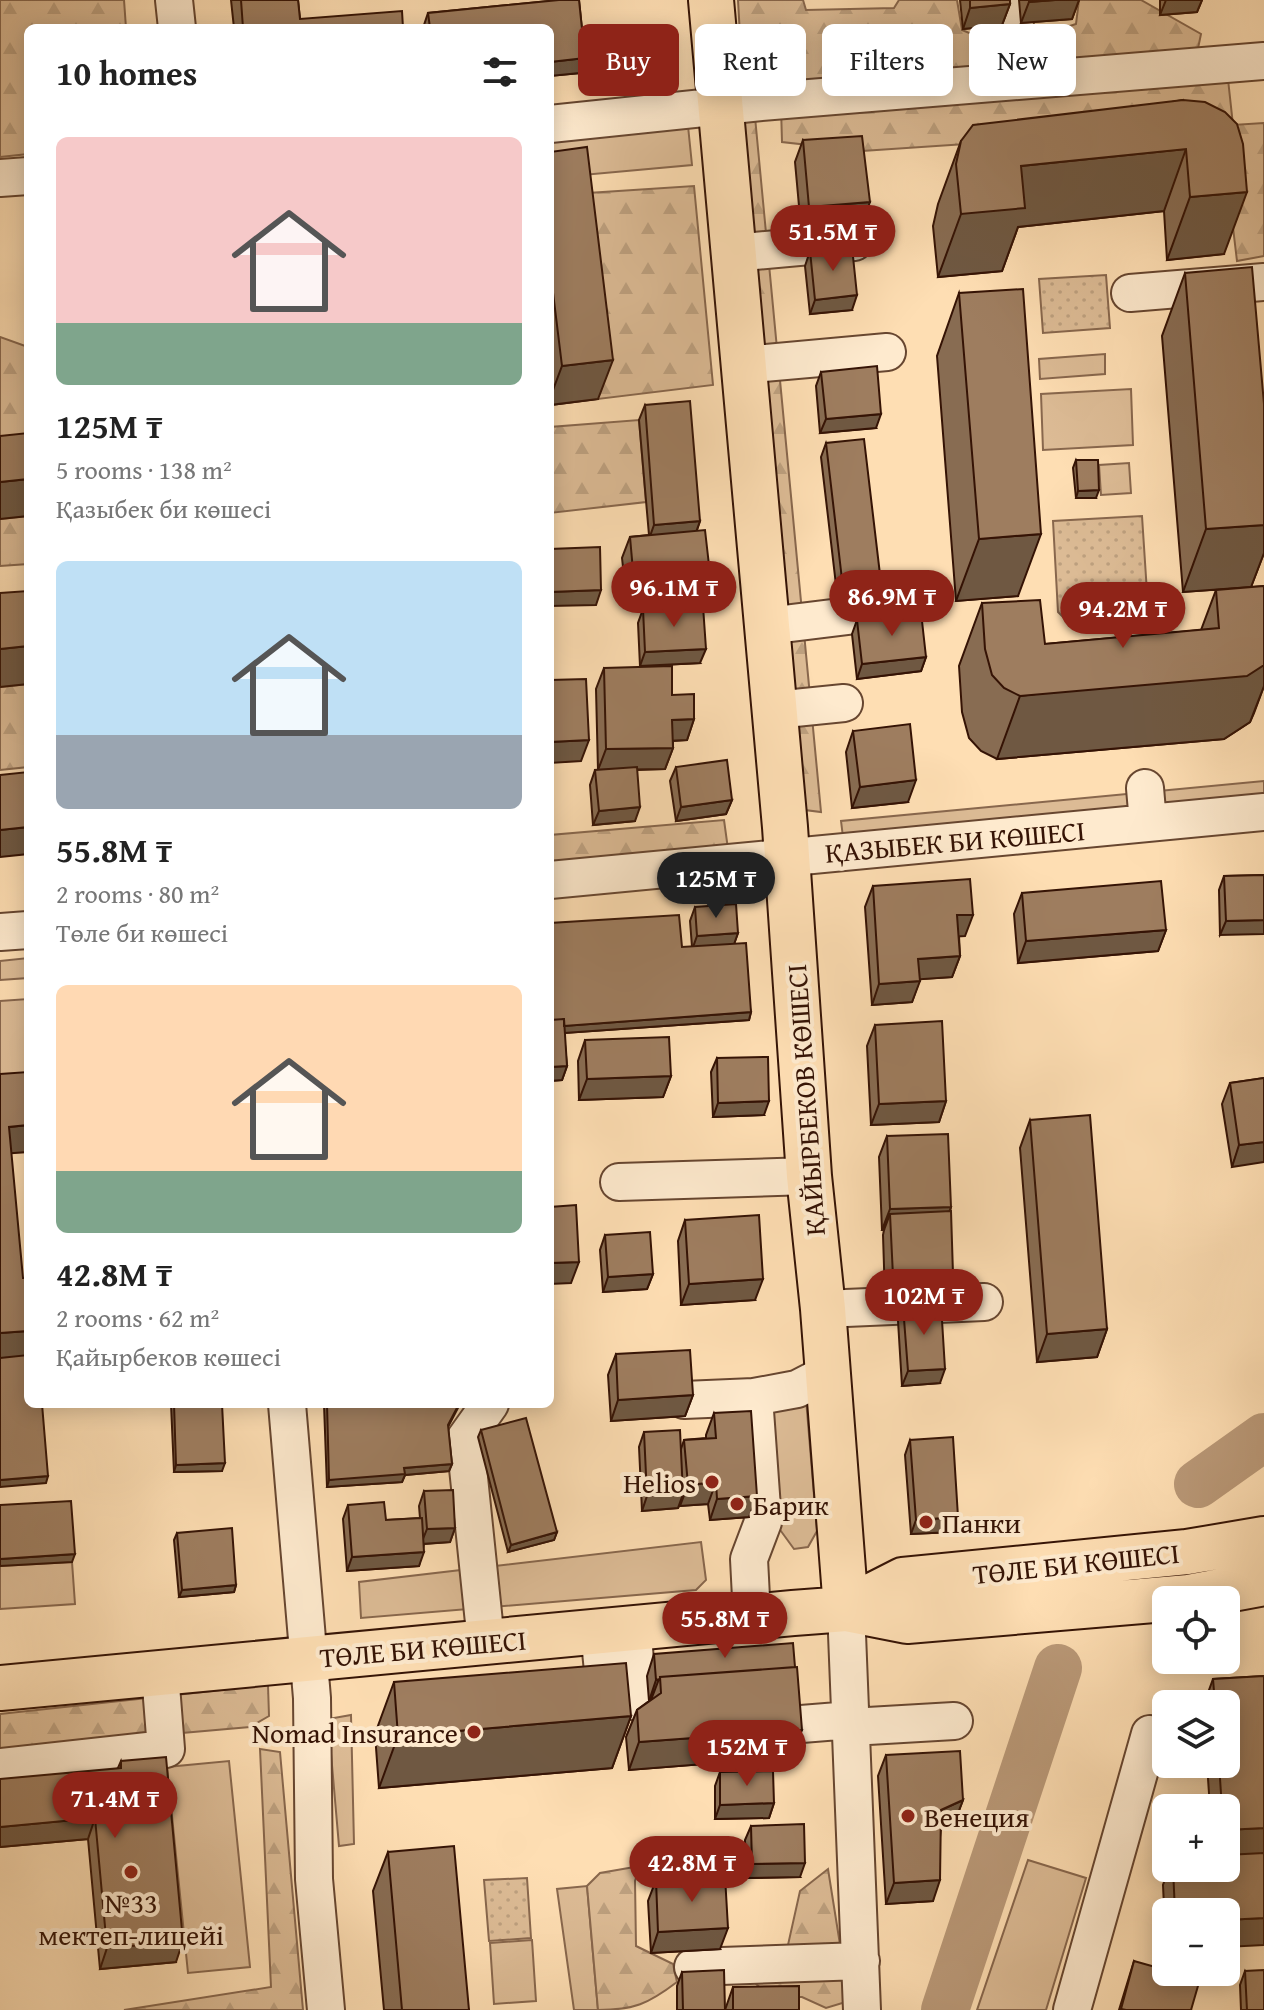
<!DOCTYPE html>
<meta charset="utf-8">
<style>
body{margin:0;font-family:"Gentium Book Plus",serif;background:#f6f6f6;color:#222;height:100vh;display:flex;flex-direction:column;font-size:30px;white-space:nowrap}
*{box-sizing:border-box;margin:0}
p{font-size:26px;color:#767676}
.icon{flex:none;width:44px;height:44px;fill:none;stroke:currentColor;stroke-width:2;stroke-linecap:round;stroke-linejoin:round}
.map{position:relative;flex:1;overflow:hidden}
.side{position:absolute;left:24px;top:24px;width:530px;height:1384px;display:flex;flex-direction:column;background:#fff;border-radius:12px;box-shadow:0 4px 20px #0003}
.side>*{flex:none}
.banner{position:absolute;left:578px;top:24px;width:566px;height:72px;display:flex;gap:16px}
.controls{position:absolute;left:1152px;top:1586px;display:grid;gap:16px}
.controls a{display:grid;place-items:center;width:88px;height:88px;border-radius:12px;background:#fff;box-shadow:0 4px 20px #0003;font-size:40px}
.price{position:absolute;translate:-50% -68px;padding:0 18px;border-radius:28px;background:#8f2418;color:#fff;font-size:26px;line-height:52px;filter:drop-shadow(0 2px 4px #0008)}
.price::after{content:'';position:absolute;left:50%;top:48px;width:24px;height:18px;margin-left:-12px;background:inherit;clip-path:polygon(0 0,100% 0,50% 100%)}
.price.current{background:#222;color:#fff}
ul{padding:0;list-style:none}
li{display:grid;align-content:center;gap:16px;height:424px;padding:0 32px}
li span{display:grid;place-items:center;height:248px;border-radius:12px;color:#555}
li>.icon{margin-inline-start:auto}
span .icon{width:144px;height:144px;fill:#fffc;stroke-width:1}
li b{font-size:34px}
h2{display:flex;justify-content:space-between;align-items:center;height:96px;padding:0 32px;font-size:34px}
.chip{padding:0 28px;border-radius:12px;background:#fff;box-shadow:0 4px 20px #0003;font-size:28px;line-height:72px}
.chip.current{background:#8f2418;color:#fff}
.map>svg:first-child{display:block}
.grass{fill:#dcbb95;stroke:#88674d;stroke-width:2}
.forest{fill:url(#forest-firs);stroke:#88674d;stroke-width:2}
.park{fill:url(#park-dots);stroke:#88674d;stroke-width:2}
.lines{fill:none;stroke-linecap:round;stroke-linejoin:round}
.river{stroke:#ba9978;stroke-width:48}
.minor-casing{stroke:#674630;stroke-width:40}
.major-casing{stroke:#351305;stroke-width:48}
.minor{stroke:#feeace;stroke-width:36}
.major{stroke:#fedeb3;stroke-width:44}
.wall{fill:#886c52;stroke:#351305;stroke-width:2}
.shaded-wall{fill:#6f5842;stroke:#351305;stroke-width:2}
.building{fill:#9e7d5f;stroke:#351305;stroke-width:2}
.poi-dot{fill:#8f2418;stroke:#feeace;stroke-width:3}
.labels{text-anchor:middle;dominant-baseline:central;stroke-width:8;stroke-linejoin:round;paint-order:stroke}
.street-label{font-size:28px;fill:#351305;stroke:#feeace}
.poi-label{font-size:28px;fill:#351305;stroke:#feeace;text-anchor:start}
</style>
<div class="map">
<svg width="1264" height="2010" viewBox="0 0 1264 2010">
<defs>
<pattern id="forest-firs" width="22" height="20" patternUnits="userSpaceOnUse" patternTransform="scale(2)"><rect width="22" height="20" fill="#dcbb95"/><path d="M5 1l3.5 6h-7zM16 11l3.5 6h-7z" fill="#bda07f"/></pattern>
<pattern id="park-dots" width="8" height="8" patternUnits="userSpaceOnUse" patternTransform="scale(2)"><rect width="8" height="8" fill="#dcbb95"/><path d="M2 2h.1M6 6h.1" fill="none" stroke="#bda07f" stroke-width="1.8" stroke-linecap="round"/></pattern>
</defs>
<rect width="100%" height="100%" fill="#fedeb3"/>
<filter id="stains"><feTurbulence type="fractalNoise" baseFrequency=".0025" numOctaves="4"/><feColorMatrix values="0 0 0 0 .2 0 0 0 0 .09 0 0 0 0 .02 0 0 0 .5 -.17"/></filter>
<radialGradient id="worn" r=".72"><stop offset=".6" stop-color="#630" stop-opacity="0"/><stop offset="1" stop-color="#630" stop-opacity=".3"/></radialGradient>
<path class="grass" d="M688,126L692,165L550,178V139Z
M1105,354V374L1040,379L1039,359Z
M1131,389L1133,445L1043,450L1041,394Z
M1129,463L1131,493L1101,495L1099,465Z
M1264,781V805L844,845L841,821Z
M28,958V978L0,980V961Z
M28,999V1082L0,1084V1001Z
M806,1399L817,1531L808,1547L794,1549L778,1527L766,1403Z
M701,1542L706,1580L696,1590L361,1618L359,1582Z
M72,1562L75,1604L0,1609V1566Z
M351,1715L354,1844L339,1846L328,1719Z
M229,1761L250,1967L188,1973L167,1767Z
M1028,1860L1086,1878L1046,2010H977Z
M587,1886L598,2010H574L557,1889Z
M532,1940L536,2001L494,2004L490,1943Z"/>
<path class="forest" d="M0,0H124L126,28H28V154L0,157Z
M738,0H803L806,10L894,8L899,0H957L962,30L984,39L964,78L743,89Z
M1079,0H1141L1201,34L1196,58L1044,68L1039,36L1076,24Z
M1227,70L1233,125L1264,123V256L1237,261L1221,127L862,151L782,142L781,107Z
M755,117L821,812L797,809L735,122Z
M694,186L713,385L598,399L573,194Z
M0,337L28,347V434L0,437Z
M639,420L646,502L550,513V427Z
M28,516V564L0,566V519Z
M28,684V767L0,770V687Z
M724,820L728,849L550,866V835Z
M268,1685L269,1716L250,1727L0,1749V1714Z
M260,1749L280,1752L303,2010H124L271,1987Z
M640,1866L635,1881L636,1946L673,1964L677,1982C648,2004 634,2010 598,2010L587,1886L600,1873Z
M828,1869L849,2001L826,2008L802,1997H770L751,1979L786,1954L800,1891Z"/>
<path class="park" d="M1106,275L1110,328L1043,333L1039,279Z
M1142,516L1148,608L1144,613L1064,618L1058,612L1053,521Z
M527,1878L531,1938L489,1941L484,1880Z"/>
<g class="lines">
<path class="river" d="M1198,1484L1264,1437
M945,2010L1058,1668"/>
<defs>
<path id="minor" d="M174,0L177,28
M1013,0L1019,81
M550,124L761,102L1264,61
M0,178L28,176
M733,253L854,242
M1130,293L1264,282
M743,365L887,352
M767,626L905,609
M775,710L844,703
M1145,788L1148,823
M550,880L1264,812
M0,932L28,930
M619,1182L809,1176
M823,1309L984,1302
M684,1400L754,1397
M287,1404L312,1698L314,1879L326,2010
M846,1609L862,2010
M752,1617L749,1559L763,1522L754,1397L797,1389L828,1373
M633,1628L637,1702
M486,1642L465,1439L490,1404
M595,1701H606L599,1631
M789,1725L851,1720
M851,1727L954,1721
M0,1767L166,1749L160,1673
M693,1967L861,1961
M1072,2010L1150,1734"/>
<path id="major" d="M711,0L785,827L809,1176L823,1309L846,1609
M846,1609L903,1580L1187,1552L1264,1539
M0,1688L793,1613L846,1609L907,1621L1189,1597L1264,1583"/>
</defs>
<use href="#minor" class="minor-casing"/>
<use href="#major" class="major-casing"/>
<use href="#minor" class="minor"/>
<use href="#major" class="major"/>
</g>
<path class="wall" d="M231,0H298L300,19L403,28H234Z
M559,0H579L585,58L580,73L550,76V28H423L428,13Z
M960,0H1010V4L1002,25L963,29Z
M1019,0H1079L1072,19L1021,23Z
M1160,0H1202L1197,12L1160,15Z
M1183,100L1224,254L1167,260L1164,211L1018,227L1002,271L938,277L933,226L938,204L961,141Z
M803,140L862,223L801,228L795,162Z
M550,152L598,399L550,405Z
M810,251L852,310L810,314L805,266Z
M1185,273L1264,404V553L1251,587L1264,586V686L1254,713L1250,722L1224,739L997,759L981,751L969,738L962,712L959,666L982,603L1045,644L1201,630L1216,590L1240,588L1183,592L1162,336Z
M959,293L1018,596L956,601L937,356Z
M821,372L876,428L820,433L816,386Z
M645,405L700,521L697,530L710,574L702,595L627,603L622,558L630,537L649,535L639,420Z
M826,443L876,597L838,602L821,457Z
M1076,460L1096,498H1076L1073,468Z
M643,609L700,663L640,666L638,623Z
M857,620L926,657L921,671L857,679L852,634Z
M604,668L672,695L694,719L687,740L673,741V748L665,769L637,770L635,821L593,825L590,785L595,770H598L596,689Z
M853,731L908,802L852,808L846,752Z
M676,767L732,800L726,814L676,821L670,781Z
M1264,875L1220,935L1219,890L1224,876Z
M873,886L965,936H959L960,956L952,977L920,979L912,1002L872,1005L865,907Z
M1022,893L1166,930L1158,951L1018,963L1014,914Z
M695,907L738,933L734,944L751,1012L749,1020L564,1033L567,1066L562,1080L550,1081V923L682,947H692L690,921Z
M875,1025L946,1101L939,1122L871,1125L867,1046Z
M585,1040L671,1076L663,1097L579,1100L578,1061Z
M717,1058L764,1115L713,1117L711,1072Z
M1264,1078L1232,1167L1222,1104L1230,1083Z
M1030,1120L1107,1329L1097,1357L1037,1362L1020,1148Z
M887,1136L951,1207L950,1212L946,1295L885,1297L883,1235L884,1230H882L879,1157Z
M685,1220L755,1300L681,1305L678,1241Z
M605,1235L653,1274L647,1289L603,1292L600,1250Z
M903,1306L940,1383L902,1386L898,1321Z
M616,1354L693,1395L685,1416L611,1421L608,1375Z
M171,1404H222V1471L174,1472Z
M324,1404H460L448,1427L452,1464L449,1471L405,1475L402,1482L327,1487Z
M714,1413L757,1496L749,1517L710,1520L708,1504L680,1506V1504L678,1508L642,1511L639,1447L644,1432L681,1449L684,1440L706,1438V1435Z
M481,1430L557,1532L554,1540L508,1552L478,1437Z
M910,1440L953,1532L911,1534L905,1455Z
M424,1491L455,1528L450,1542L424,1544L419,1566L347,1571L343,1519L348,1505L386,1520L420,1518L419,1506Z
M177,1533L236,1585L234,1592L179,1597L174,1540Z
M654,1654L792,1757L629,1770L626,1737L637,1710L649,1701L647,1676Z
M1264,1676L1226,1912H1166V1950L1163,1885L1169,1868H1226V1808H1210L1207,1764H1226V1704H1204L1213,1679Z
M394,1682L631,1716L612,1768L379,1788L375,1734Z
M886,1755L963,1800L955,1821L941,1828L933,1901L886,1904L878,1776Z
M121,1761L176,1962L100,1969L88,1839L0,1847L118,1768Z
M720,1772L774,1803L769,1818L715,1819V1786Z
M751,1826L800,1877L746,1878L745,1840Z
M388,1852L469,2010H384L373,1891Z
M656,1880L720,1949L651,1953L648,1901Z
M1134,1961L1191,2010H1119Z
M1245,1971L1264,2010H1241L1240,1985Z
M682,1972L725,2010H677V1986Z
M733,1987L799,2010H725Z"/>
<path class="shaded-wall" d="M1055,0H1079L1072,19L1021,23L1029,2Z
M1166,0H1202L1197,12L1160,15Z
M1010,4L1002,25L963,29L970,8Z
M585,58L580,73L550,76V62Z
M1186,149L1164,211L1018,227L1002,271L938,277L961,214L1021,166Z
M1247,192L1224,254L1167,260L1190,197Z
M870,202L862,223L801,228L809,207Z
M857,295L852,310L810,314L815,300Z
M613,360L598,399L550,405V398L562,366Z
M881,414L876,428L820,433L826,419Z
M28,479V516L0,519V482Z
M1099,490L1096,498H1076L1078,491Z
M700,521L695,535L649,539L654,525Z
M1264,525V553L1251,587L1183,592L1206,529Z
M1041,534L1018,596L956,601L979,539Z
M710,574L702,595L627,603L634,582Z
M881,583L876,597L838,602L843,588Z
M601,590L596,605L550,606V592Z
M28,646V684L0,687V649Z
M706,649L700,663L640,666L645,652Z
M926,657L921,671L857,679L862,664Z
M1264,665V686L1250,722L1224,739L997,759L1020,696Z
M694,719L687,740L665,741L672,720Z
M589,740L581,761L550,763V742Z
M673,748L665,769L598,770L606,749Z
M916,780L908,802L852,808L860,787Z
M732,800L726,814L676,821L681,807Z
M640,807L635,821L593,825L599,811Z
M28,827V854L0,857V830Z
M957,915H973L965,936L950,937Z
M1264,920V934L1220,935L1226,921Z
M1166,930L1158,951L1018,963L1026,941Z
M738,933L733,947L692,950L697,936Z
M960,956L952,977L910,980L918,959Z
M920,981L912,1002L872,1005L879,984Z
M751,1012L749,1020L550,1034V1027Z
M567,1066L562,1080L550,1081V1067Z
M671,1076L663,1097L579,1100L587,1079Z
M769,1101L764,1115L713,1117L718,1103Z
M946,1101L939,1122L871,1125L879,1104Z
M28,1125V1152L0,1154L9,1127Z
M1264,1142V1162L1232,1167L1239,1145Z
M951,1207L943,1228L890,1214L884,1230H882L890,1209Z
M579,1262L571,1283L550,1284V1263Z
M653,1274L647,1289L603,1292L608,1277Z
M953,1274L946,1295L885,1297L893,1276Z
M763,1279L755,1300L681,1305L689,1284Z
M1107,1329L1097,1357L1037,1362L1047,1334Z
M28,1331V1358L0,1360V1333Z
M945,1369L940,1383L902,1386L908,1371Z
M693,1395L685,1416L611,1421L618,1400Z
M225,1463L222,1471L174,1472L176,1465Z
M452,1464L449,1471L405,1475L402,1482L327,1487L329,1480L404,1468Z
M48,1476L46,1483L0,1487V1480Z
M716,1482L708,1504L680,1506L688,1485Z
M683,1494L678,1508L642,1511L647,1496Z
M757,1496L749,1517L710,1520L717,1499Z
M958,1517L953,1532L911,1534L916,1520Z
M455,1528L450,1542L421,1544L427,1529Z
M557,1532L554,1540L508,1552L511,1545Z
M424,1552L419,1566L347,1571L352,1557Z
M75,1554L72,1562L0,1566V1559Z
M236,1585L234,1592L179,1597L182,1590Z
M659,1679L651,1700L649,1701L656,1680Z
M631,1716L612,1768L379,1788L398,1736Z
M802,1730L792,1757L629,1770L639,1742Z
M963,1800L955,1821L933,1831L941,1810Z
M774,1803L769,1818L715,1819L720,1805Z
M95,1818L88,1839L0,1847V1827Z
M1264,1828V1855L1226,1857V1830Z
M805,1863L800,1877L746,1878L752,1864Z
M940,1880L933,1901L886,1904L894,1883Z
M1264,1918V1945L1226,1947V1920Z
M728,1928L720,1949L651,1953L658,1932Z
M183,1941L176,1962L100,1969L107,1948Z"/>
<path class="building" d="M241,0H298L300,19L402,11L403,28H243Z
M559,0H579L585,58L550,62V28H430L428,13Z
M970,0H1010V4L970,8Z
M1029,0H1055L1029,2Z
M1183,100L1205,102L1225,112L1237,124L1243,144L1247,192L1190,197L1186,149L1021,166L1025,208L961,214L956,164L961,141L973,125Z
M862,136L870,202L809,207L803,140Z
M587,147L613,360L562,366L550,268V152Z
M852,247L857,295L815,300L810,251Z
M1252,267L1264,404V525L1206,529L1185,273Z
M1023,289L1041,534L979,539L959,293Z
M877,366L881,414L826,419L821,372Z
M690,401L700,521L654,525L645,405Z
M28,433V479L0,482V436Z
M864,439L881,583L843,588L826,443Z
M1076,460H1098L1099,490L1078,491Z
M705,530L710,574L634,582L630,537Z
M600,547L601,590L550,592V549Z
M1264,586V665L1247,676L1020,696L1004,688L992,675L985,649L982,603L1040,600L1045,644L1219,628L1216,590Z
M28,591V646L0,649V593Z
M703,606L706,649L645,652L643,609Z
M921,612L926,657L862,664L857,620Z
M672,666V695L694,694V719L672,720L673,748L606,749L604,668Z
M586,679L589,740L550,742V680Z
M910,724L916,780L860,787L853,731Z
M727,760L732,800L681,807L676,767Z
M637,767L640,807L599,811L595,770Z
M28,772V827L0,830V775Z
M1264,875V920L1226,921L1224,876Z
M970,879L973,915H957L960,956L918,959L920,981L879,984L873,886Z
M1161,881L1166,930L1026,941L1022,893Z
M736,904L738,933L697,936L695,907Z
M679,915L682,947L746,943L751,1012L564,1026V1019L550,1020V923Z
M564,1019L567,1066L550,1067V1020Z
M942,1021L946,1101L879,1104L875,1025Z
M669,1037L671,1076L587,1079L585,1040Z
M768,1057L769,1101L718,1103L717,1058Z
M28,1072V1125L9,1127L23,1278H28V1331L0,1333V1074Z
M1264,1078V1142L1239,1145L1230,1083Z
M1090,1115L1107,1329L1047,1334L1030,1120Z
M948,1134L951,1207L890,1209L887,1136Z
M576,1205L579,1262L550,1263V1207Z
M951,1211L953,1274L893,1276L890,1214Z
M759,1215L763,1279L689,1284L685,1220Z
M650,1232L653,1274L608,1277L605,1235Z
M941,1304L945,1369L908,1371L903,1306Z
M690,1350L693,1395L618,1400L616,1354Z
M28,1355V1404H42L48,1476L0,1480V1358Z
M174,1404H222L225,1463L176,1465Z
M327,1404H459L448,1425L452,1464L404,1468L405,1474L329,1480Z
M751,1411L757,1496L717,1499L716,1482L688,1485L684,1440L716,1438L714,1413Z
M526,1418L557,1532L511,1545L481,1430Z
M680,1430L683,1494L647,1496L644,1432Z
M953,1437L958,1517L916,1520L910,1440Z
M453,1490L455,1528L427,1529L424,1491Z
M71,1501L75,1554L0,1559V1505Z
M384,1502L386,1520L422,1518L424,1552L352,1557L348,1505Z
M232,1528L236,1585L182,1590L177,1533Z
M793,1643L795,1667L660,1677V1679L656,1680L654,1654Z
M626,1663L631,1716L398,1736L394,1682Z
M797,1667L802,1730L639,1742L637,1710L661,1693L660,1677Z
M1264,1676V1828L1226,1830V1808H1222L1219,1764H1226V1704H1215L1213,1679Z
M960,1751L963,1800L941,1810L940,1880L894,1883L886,1755Z
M166,1757L183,1941L107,1948L95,1818L0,1827V1779L121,1768V1761Z
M773,1771L774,1803L720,1805V1772Z
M804,1824L805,1863L752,1864L751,1826Z
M454,1846L469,2010H402L388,1852Z
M1264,1853V1918L1226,1920V1912H1175L1173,1868H1226V1855Z
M725,1876L728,1928L658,1932L656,1880Z
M1134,1961L1166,1970V1972H1174L1200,1979L1191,2010H1126L1121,2009Z
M724,1970L725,2010H683L682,1972Z
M1264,1970V2010H1247L1245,1971Z
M799,1986V2010H733V1987Z"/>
<g class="poi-dot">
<circle cx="712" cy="1482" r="8"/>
<circle cx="737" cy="1504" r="8"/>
<circle cx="926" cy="1522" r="8"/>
<circle cx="474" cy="1732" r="8"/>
<circle cx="908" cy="1816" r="8"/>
<circle cx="131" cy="1872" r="8"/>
</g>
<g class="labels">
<g class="street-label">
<text transform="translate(955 841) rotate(-5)">ҚАЗЫБЕК БИ КӨШЕСІ</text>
<text transform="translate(805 1100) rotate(-94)">ҚАЙЫРБЕКОВ КӨШЕСІ</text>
<text transform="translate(1076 1563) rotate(-6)">ТӨЛЕ БИ КӨШЕСІ</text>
<text transform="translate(423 1648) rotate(-5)">ТӨЛЕ БИ КӨШЕСІ</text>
</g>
<g class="poi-label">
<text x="696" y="1482" text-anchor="end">Helios</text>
<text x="753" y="1504">Барик</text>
<text x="942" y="1522">Панки</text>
<text x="458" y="1732" text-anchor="end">Nomad Insurance</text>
<text x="924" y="1816">Венеция</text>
<text x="131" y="1902" text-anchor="middle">№33<tspan x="131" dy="32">мектеп-лицейі</tspan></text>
</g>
</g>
<rect width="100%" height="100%" filter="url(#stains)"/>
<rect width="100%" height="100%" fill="url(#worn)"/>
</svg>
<div class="controls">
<a><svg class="icon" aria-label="locate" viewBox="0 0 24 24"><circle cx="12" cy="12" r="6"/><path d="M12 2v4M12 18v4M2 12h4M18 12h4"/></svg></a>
<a><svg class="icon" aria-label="layers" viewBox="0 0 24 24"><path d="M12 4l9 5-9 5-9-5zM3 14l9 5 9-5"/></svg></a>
<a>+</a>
<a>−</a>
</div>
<b class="price" style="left:833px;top:273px">51.5M ₸</b>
<b class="price" style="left:674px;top:629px">96.1M ₸</b>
<b class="price" style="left:892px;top:638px">86.9M ₸</b>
<b class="price" style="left:1123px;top:650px">94.2M ₸</b>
<b class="price current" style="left:716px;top:920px">125M ₸</b>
<b class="price" style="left:924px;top:1337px">102M ₸</b>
<b class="price" style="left:725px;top:1660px">55.8M ₸</b>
<b class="price" style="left:747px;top:1788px">152M ₸</b>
<b class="price" style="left:115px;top:1840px">71.4M ₸</b>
<b class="price" style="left:692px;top:1904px">42.8M ₸</b>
<div class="banner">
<a class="chip current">Buy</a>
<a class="chip">Rent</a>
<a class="chip">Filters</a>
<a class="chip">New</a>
</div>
<section class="side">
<h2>10 homes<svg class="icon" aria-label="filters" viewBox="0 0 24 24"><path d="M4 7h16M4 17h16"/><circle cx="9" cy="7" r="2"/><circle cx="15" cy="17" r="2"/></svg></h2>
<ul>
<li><span style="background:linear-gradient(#f6c9c9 75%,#7fa58c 0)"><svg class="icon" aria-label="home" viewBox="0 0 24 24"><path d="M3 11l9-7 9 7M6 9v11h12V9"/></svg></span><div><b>125M ₸</b><p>5 rooms · 138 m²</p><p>Қазыбек би көшесі</p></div></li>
<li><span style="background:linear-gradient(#bfe0f5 70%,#9aa5b1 0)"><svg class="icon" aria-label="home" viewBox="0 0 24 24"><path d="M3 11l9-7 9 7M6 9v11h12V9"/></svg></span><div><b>55.8M ₸</b><p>2 rooms · 80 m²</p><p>Төле би көшесі</p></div></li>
<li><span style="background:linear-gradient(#ffd9b3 75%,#7fa58c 0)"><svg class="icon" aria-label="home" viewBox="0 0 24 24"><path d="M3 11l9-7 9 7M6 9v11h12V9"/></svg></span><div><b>42.8M ₸</b><p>2 rooms · 62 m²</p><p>Қайырбеков көшесі</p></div></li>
</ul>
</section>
</div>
